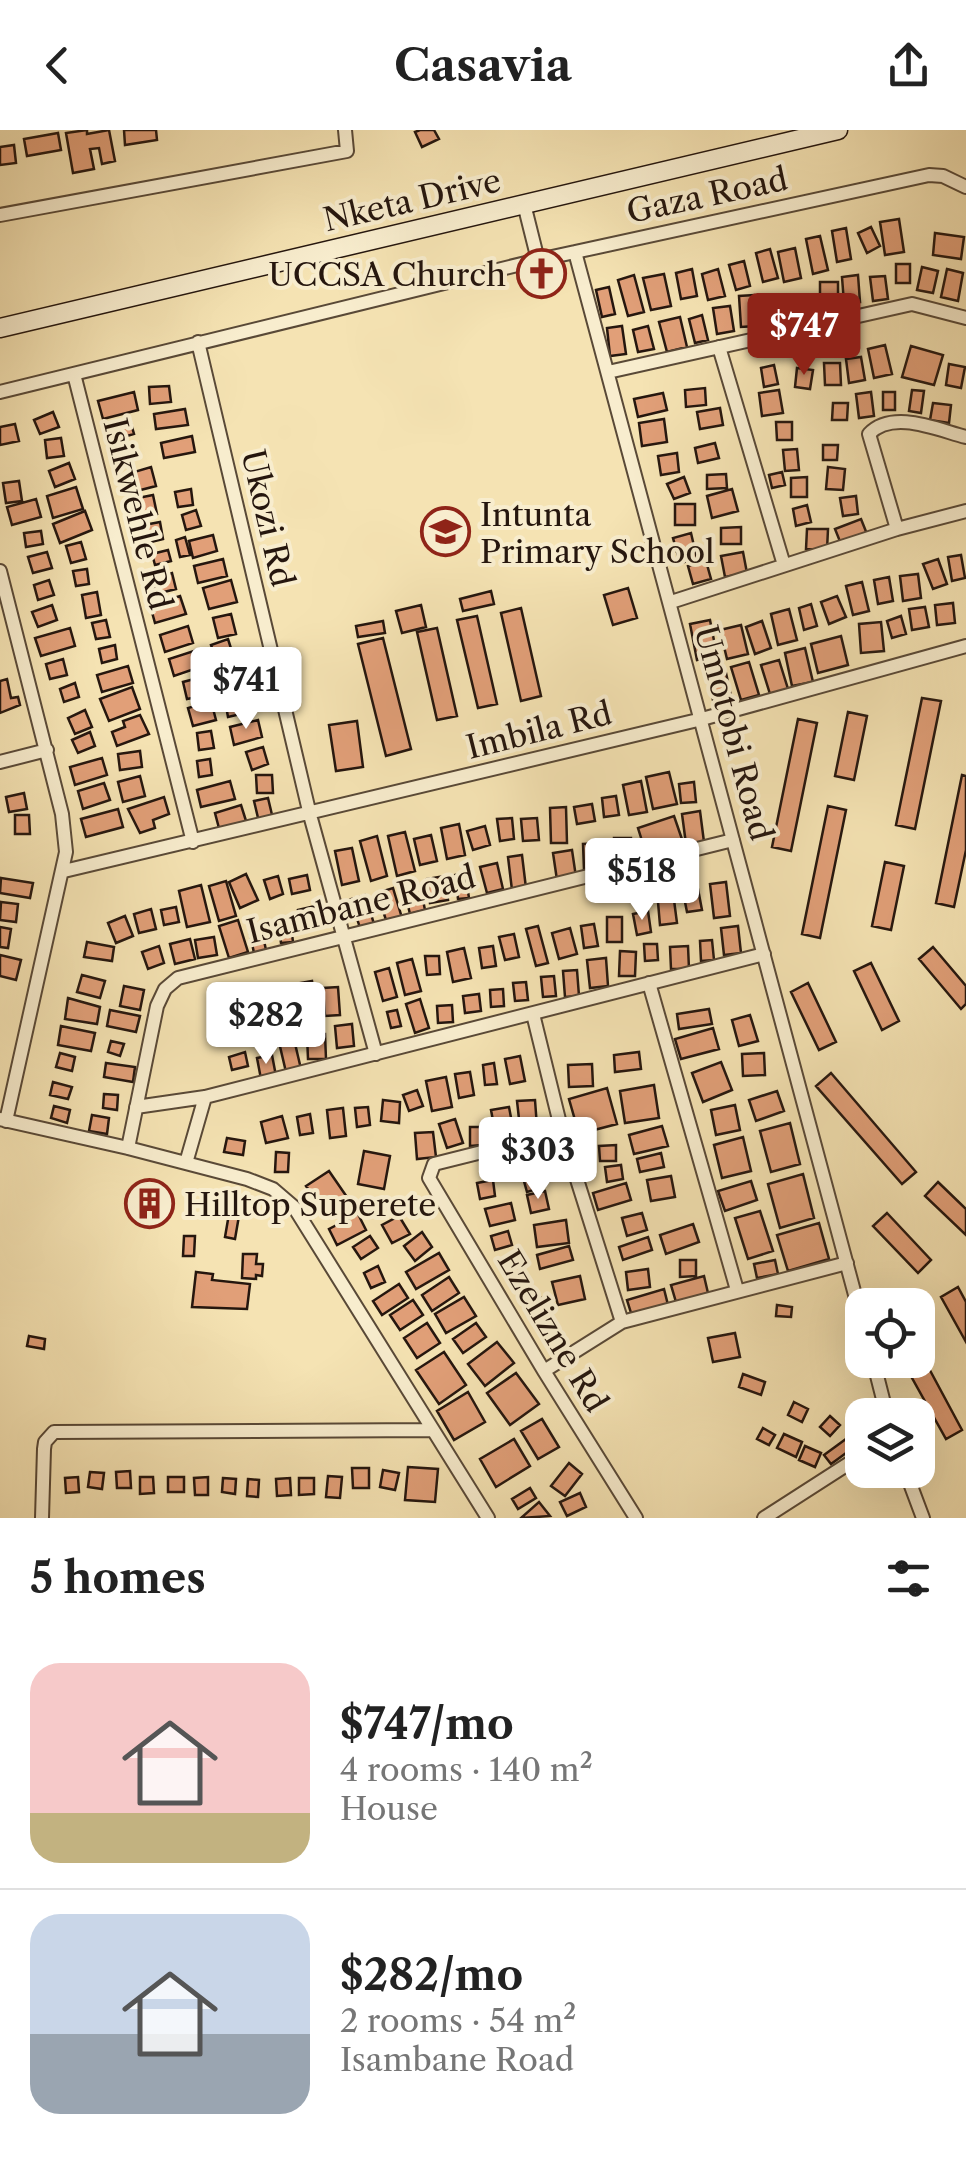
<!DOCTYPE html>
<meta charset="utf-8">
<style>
body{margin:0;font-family:"Libre Caslon Text",serif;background:#f2f2f2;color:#222;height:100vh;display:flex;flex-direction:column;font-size:38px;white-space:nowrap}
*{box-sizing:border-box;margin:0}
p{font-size:32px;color:#767676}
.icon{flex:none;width:55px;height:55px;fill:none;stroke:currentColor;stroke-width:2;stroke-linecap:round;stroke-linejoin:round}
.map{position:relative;height:1388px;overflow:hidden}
.panel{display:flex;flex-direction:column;background:#fff;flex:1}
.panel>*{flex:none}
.tools{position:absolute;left:845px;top:1158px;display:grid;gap:20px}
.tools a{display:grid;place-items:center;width:90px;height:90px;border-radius:20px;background:#fff;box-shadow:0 10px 40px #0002;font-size:50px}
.price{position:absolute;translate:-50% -85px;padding:0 22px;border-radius:10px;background:#fff;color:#222;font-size:32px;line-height:65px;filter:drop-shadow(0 2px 5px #0008)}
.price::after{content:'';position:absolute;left:50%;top:60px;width:30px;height:22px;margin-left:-15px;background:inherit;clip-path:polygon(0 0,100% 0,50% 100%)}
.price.current{background:#8f2418;color:#fff}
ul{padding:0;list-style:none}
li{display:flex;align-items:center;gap:30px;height:250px;padding:0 30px}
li+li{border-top:2px solid #e0e0e0}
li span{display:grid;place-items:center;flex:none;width:280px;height:200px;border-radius:30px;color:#555}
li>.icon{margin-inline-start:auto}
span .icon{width:120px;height:120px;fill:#fffc;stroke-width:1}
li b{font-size:42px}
h2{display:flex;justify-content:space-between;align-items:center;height:120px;padding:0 30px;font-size:42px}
header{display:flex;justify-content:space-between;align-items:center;height:130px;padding:0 30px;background:#fff;font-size:45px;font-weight:700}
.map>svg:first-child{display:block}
.building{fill:#e19f78;stroke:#25160e;stroke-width:2.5}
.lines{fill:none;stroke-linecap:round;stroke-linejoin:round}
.street-casing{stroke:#594937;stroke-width:16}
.secondary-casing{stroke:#25160e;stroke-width:21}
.street{stroke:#f8edce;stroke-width:12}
.secondary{stroke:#f8edce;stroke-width:18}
.labels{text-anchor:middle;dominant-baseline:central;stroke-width:8;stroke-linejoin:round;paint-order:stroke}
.street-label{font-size:32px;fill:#25160e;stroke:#f8edce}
.poi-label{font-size:32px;fill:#25160e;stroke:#f8edce;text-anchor:start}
</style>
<header><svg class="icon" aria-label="back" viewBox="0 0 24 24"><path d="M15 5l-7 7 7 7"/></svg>Casavia<svg class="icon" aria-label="share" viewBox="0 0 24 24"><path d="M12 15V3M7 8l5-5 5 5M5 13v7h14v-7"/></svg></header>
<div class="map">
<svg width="966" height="1388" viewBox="0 0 966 1388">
<rect width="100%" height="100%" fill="#f5e3b3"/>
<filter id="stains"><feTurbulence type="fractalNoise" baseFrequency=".002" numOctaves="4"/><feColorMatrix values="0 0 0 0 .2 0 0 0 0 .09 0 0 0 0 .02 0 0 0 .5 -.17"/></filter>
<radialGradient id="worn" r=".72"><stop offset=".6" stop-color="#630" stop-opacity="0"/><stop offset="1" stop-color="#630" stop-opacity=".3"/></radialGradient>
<path class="building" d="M87,0V4L109,0L115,31L102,34L99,18L90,19L94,39L73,43L66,3Z
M124,0H156L157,10L125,15Z
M420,0H434L439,9L422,17L415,2Z
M58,3L61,20L27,26L24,9Z
M14,15L16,33L0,35V17Z
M899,89L904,122L885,125L880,92Z
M871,97L880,116L867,123L858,103Z
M846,98L851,129L837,132L832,101Z
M935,103L964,107L961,129L933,125Z
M820,106L828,140L813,144L806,109Z
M795,118L801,148L784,152L778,122Z
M770,119L778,148L763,152L756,123Z
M744,131L750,156L736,160L729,135Z
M896,134H910V153H896Z
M922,137L938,141L933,163L917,160Z
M692,139L697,166L681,169L676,143Z
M718,139L725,166L708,170L702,144Z
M947,139L963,143L958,171L941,167Z
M664,144L671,176L651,180L643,148Z
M634,145L644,182L628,186L618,150Z
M858,145L860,172L844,173L842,147Z
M885,146L888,169L873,171L870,147Z
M820,152H838V172H820Z
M609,157L615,184L602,187L596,160Z
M754,165L756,196L741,197L739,166Z
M783,168L785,185L768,187L767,170Z
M730,176L734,201L717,204L713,178Z
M702,185L708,210L695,213L689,189Z
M680,187L687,217L667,222L659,192Z
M622,196L626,224L610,226L607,198Z
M648,196L654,219L638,222L633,200Z
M885,215L892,244L874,248L868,219Z
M911,216L943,225L934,255L902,247Z
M861,227L865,250L849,253L846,229Z
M824,233H840L841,255H825Z
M949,234L965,237L961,258L946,255Z
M774,235L778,254L764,257L761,238Z
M797,238L813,240L810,259L795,257Z
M169,256L171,272L150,274L149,257Z
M705,258L706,275L686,277L685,260Z
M779,260L783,283L762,286L759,263Z
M912,260L924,261L921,283L909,281Z
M134,262L138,280L103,289L98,271Z
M871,262L874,286L859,288L856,264Z
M883,262H895V280H883Z
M663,263L667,280L638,287L634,269Z
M833,273H848L847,290H832Z
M933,273L951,275L949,293L930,290Z
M720,278L723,295L700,299L697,282Z
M185,279L188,295L156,299L154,284Z
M53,282L59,297L40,304L34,290Z
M664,289L667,312L642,316L639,293Z
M130,290L134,304L114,310L110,295Z
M776,292H792V310H777Z
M15,294L19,311L0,315V297Z
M192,306L195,322L164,328L161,313Z
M61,308L64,326L47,328L45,310Z
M715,313L719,328L698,333L695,318Z
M823,315H838L837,330H823Z
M131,318L133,335L119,337L116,320Z
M797,319L799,340L785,341L783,320Z
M677,323L679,342L661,345L658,326Z
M69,333L75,349L55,357L49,341Z
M151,337L156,356L129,363L124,345Z
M828,337L845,339L843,360L826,359Z
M782,342L785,355L772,358L769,345Z
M726,344L727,358L707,359V345Z
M684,347L690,363L674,369L667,354Z
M807,347V367H791V348Z
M19,351L22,371L6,373L3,353Z
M76,357L83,379L53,388L47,366Z
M191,359L193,375L178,377L175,362Z
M732,359L738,381L712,388L707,366Z
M153,365L157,384L143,388L138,368Z
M856,366L858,384L843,386L840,368Z
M36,369L41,387L12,395L7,377Z
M675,374H695V395H675Z
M807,375L811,392L796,396L793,379Z
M196,380L201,396L186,400L182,385Z
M85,381L92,400L60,413L53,394Z
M861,389L867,404L841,414L835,399Z
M160,392L163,409L147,413L144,395Z
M741,397V414H721V398Z
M807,399H828L827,420L806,419Z
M41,401L43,414L26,417L24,403Z
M691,403L697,429L680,433L673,408Z
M213,405L217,421L193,428L189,411Z
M185,407L190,425L180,427L176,410Z
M81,412L86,429L71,433L66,416Z
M168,420L171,431L155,435L152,424Z
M47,422L52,438L33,443L28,427Z
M743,422L747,443L725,447L721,426Z
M961,425L965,448L952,451L948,427Z
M223,429L227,446L198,453L194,436Z
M938,429L947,454L933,459L923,434Z
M706,431L711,449L693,454L688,436Z
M87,439L89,454L76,456L73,441Z
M172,443L176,459L156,464L152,449Z
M918,444L921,468L903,471L900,446Z
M889,447L893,471L878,474L874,450Z
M49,450L54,465L38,470L34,455Z
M231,450L237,472L209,479L203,458Z
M862,452L869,481L853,485L846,456Z
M628,458L637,488L613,495L604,465Z
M491,461L494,474L463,481L460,469Z
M97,462L101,485L86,488L82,465Z
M180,466L186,484L155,493L150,475Z
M837,466L846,487L829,494L821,472Z
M953,473L955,493L937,495L935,475Z
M811,474L817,496L804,500L799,478Z
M52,475L57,490L38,497L32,482Z
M421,475L426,497L402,503L396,481Z
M925,477L929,497L912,500L909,479Z
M521,478L541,566L521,571L501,483Z
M789,479L797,510L778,515L771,484Z
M231,484L236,504L218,508L213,488Z
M477,486L497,574L478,578L457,490Z
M901,486L906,504L892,508L887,491Z
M106,490L110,507L96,509L92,493Z
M710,490L717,526L697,530L690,494Z
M383,491L385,503L358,507L356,496Z
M762,491L771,518L755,524L746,497Z
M881,492L884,521L861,523L859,494Z
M741,495L748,524L727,529L720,500Z
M188,496L193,513L165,522L160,505Z
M70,498L75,516L41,526L35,508Z
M437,498L457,586L437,590L417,502Z
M841,506L848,535L818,543L811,514Z
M383,508L411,619L386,626L358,514Z
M228,509L234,528L217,533L211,515Z
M115,515L117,529L102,533L99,519Z
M805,518L813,552L792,556L785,523Z
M200,519L206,535L174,546L169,529Z
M63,529L67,545L50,549L46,534Z
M779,530L788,559L770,564L761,535Z
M749,532L759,565L741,570L731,537Z
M128,536L133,553L102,562L97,545Z
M237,536L242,556L224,561L219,540Z
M726,543L732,571L714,575L708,546Z
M198,548L202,566L187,569L183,552Z
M7,549L11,568L18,567L20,575L0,583V551Z
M75,553L79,567L64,572L60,559Z
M132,557L140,579L109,591L100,569Z
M257,557L262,579L228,587L224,565Z
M922,568L941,571L915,699L896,695Z
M211,571L216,590L193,596L188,578Z
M85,580L92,597L75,604L68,588Z
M848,582L867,586L854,650L835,646Z
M140,585L149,604L117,616L112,602L125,597L123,591Z
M798,589L817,593L791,721L772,717Z
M258,590L262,607L234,615L230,597Z
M357,591L363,637L336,641L329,595Z
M211,601L214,618L199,620L197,603Z
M90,602L95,616L78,623L72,610Z
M263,617L268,634L252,640L246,622Z
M140,621L142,637L120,640L118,624Z
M102,628L107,645L75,655L70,637Z
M210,629L212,645L199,647L197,631Z
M669,642L677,674L653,679L646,647Z
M256,645H272L273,663H257Z
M962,645L966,646V720L954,777L936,773Z
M140,646L145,666L123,672L118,652Z
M230,651L235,669L201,677L197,660Z
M641,651L647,682L629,685L623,655Z
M694,652L696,672L681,673L679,654Z
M104,653L110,670L83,679L78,661Z
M24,663L27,679L9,682L6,667Z
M616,666L619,685L604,687L602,668Z
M164,667L169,684L153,690L155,698L140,703L128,679Z
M268,668L273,689L259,692L254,671Z
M592,674L595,691L577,694L574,677Z
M241,675L247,694L220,702L215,683Z
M828,676L846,680L820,808L802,804Z
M566,677L567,713H551L550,678Z
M118,679L123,697L86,707L81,689Z
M700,681L704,712L686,714L682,684Z
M15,685H29L30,704H15Z
M674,686L685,718L648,730L638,698Z
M512,688L514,709L500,711L497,689Z
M537,688L539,710L523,711L521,689Z
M459,694L465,725L447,729L441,698Z
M485,696L490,715L473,720L467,701Z
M405,702L415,741L397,746L388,706Z
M431,705L437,731L420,735L414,709Z
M377,706L387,746L371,751L360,711Z
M614,708H631L632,725L614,726Z
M604,713L605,738L584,739L583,714Z
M352,718L359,751L342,755L335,721Z
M572,720L576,747L557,750L553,723Z
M522,725L526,758L512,760L508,727Z
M885,732L904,736L891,800L872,796Z
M497,733L503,759L487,763L480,737Z
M465,743L469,768L458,769L455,745Z
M246,744L258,770L240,778L229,752Z
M307,745L310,760L292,764L289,749Z
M278,746L283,764L270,769L264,750Z
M445,746L448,770L430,773L427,749Z
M1,748L33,753L30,768L0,763Z
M226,751L236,786L219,791L209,756Z
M726,752L730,786L714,788L710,754Z
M201,755L210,792L187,797L179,761Z
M420,755L425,780L410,784L404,759Z
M393,758L402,788L387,793L377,763Z
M698,759L702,780L687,782L683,762Z
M365,765L374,794L360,798L351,769Z
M674,770L677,793L660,795L658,772Z
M1,772L18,774L16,792L0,790Z
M315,776L319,797L302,800L298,780Z
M176,777L179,792L164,795L161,780Z
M151,779L156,799L139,803L134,784Z
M648,781L651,802L637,805L633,784Z
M125,786L133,806L116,813L108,793Z
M607,787H622V812H607Z
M238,790L248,822L229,828L219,796Z
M594,794L598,816L584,818L581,796Z
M291,796L293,812L281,813L279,798Z
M538,796L548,833L536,836L526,799Z
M738,796L741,823L724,825L721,798Z
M0,797L11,799L8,818L0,817Z
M570,798L577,824L559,829L552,803Z
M262,801L266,820L254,823L250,804Z
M514,804L519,827L505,830L499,807Z
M214,807L217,825L198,828L195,810Z
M190,809L195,829L175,834L170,814Z
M712,810L714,830L701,831L700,811Z
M87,812L114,817L112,831L84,827Z
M644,814H657L658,830L645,831Z
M159,816L164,833L148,839L142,822Z
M493,816L496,836L482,838L479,818Z
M688,816L689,839H671L670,817Z
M933,817L966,856V874L961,879L919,829Z
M464,818L471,848L453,852L447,822Z
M620,821L636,822L635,846H619Z
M0,825L21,830L16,850L0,846Z
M425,826H439L440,844L427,845Z
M606,828L608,856L590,858L587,830Z
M412,829L421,861L405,865L397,833Z
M871,833L899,891L882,900L854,841Z
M389,838L397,867L383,871L375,842Z
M577,840L579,866L565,867L563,841Z
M82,845L105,851L100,868L77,862Z
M554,846L556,866L543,867L541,847Z
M312,851L318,887L301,890L295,854Z
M526,852L528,870L515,871L513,853Z
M808,853L836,912L819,920L791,862Z
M124,856L144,860L140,880L120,876Z
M338,857L340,885L325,886L323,858Z
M503,859L504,876L491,877L490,860Z
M479,864L481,881L465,883L463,866Z
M283,865L288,884L274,888L268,868Z
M68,868L100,877L97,894L65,889Z
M420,869L429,898L415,903L406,874Z
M254,872L259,894L245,897L240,875Z
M452,875L453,892L438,893L437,876Z
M709,879L712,894L679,899L677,884Z
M110,880L140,886L136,902L107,896Z
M397,880L401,896L391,898L387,882Z
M750,885L758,911L739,916L732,890Z
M352,894L354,916L337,918L335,896Z
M61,896L95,903L91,921L58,915Z
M713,898L719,919L681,929L675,909Z
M325,904L326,929H308L307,905Z
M293,905L301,939L286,942L278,908Z
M111,911L124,914L120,926L108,922Z
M245,922L248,936L232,940L229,927Z
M639,922L641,939L615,942L614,925Z
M60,923L75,927L72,941L56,937Z
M764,923L765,945L743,946L742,924Z
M272,925L276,946L261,949L257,928Z
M520,926L525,951L510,954L505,929Z
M721,932L732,960L703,972L692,943Z
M106,933L135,937L133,952L104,947Z
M494,933L497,954L485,955L483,935Z
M592,934L593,956L569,957L568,935Z
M470,942L474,965L459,968L455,944Z
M831,943L916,1042L902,1054L816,956Z
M446,947L452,977L432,981L426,951Z
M53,952L72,957L68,969L50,965Z
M654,955L659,988L625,993L620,961Z
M607,958L617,994L579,1004L569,969Z
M417,960L423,976L409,981L403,965Z
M777,961L784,981L756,991L749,970Z
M104,964L118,965L117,980L103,978Z
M383,970L400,972L399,993L381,991Z
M535,970L537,997L520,998L517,971Z
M735,975L740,1000L716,1005L711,980Z
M54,976L70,980L67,993L51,988Z
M368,977L370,995L357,997L355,978Z
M509,977L515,1009L497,1012L491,980Z
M343,978L346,1006L330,1008L327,980Z
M310,984L313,1003L300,1005L297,987Z
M92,985L109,988L107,1004L89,1001Z
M282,986L288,1008L266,1013L261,992Z
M455,989L463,1013L447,1018L439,994Z
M790,993L800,1034L771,1042L760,1001Z
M662,996L668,1016L634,1024L629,1005Z
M470,997H483V1015L470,1016Z
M433,1002L436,1027L417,1029L415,1003Z
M743,1007L751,1041L722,1048L714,1015Z
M227,1008L245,1011L243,1025L224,1022Z
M616,1015V1031H600L599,1016Z
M364,1021L390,1026L384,1059L358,1054Z
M276,1022L289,1023L288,1042H275Z
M661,1023L664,1037L640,1042L637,1029Z
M621,1035L623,1049L607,1052L605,1037Z
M540,1039L544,1057L527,1062L522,1044Z
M329,1041L349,1070L327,1086L306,1056Z
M803,1044L814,1088L780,1098L768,1054Z
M671,1046L675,1067L651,1071L647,1050Z
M493,1050L495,1066L480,1069L477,1053Z
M751,1051L757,1070L725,1081L718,1061Z
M938,1052L966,1079V1105L925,1066Z
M626,1053L631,1070L598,1080L593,1063Z
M135,1057L168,1062L164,1092L130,1086Z
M545,1061L549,1079L531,1083L527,1065Z
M511,1073L515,1090L490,1096L485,1079Z
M230,1078L240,1080L235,1109L225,1107Z
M760,1081L773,1121L748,1129L735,1088Z
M642,1083L647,1100L627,1106L622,1088Z
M887,1083L931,1130L918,1143L873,1096Z
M358,1084L366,1100L337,1115L329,1099Z
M399,1086L410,1104L392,1113L382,1095Z
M566,1090L569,1113L537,1117L534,1095Z
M819,1093L829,1129L788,1141L777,1105Z
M693,1094L699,1112L666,1124L660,1105Z
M508,1101L512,1115L495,1120L491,1106Z
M422,1102L432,1117L415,1131L404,1116Z
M184,1106H195L194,1126H183Z
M370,1106L378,1118L361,1129L353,1117Z
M648,1107L652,1120L623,1130L619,1117Z
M569,1116L573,1130L540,1139L537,1125Z
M439,1123L449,1140L416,1159L406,1142Z
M243,1124H257L256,1134H263L262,1146L256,1145V1149L242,1148Z
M680,1130H696V1146L680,1147Z
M775,1130L778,1144L757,1148L754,1134Z
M378,1136L385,1152L371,1158L364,1143Z
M648,1139L650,1157L628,1160L626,1142Z
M196,1142L213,1144L212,1150L250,1154L247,1179L192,1177Z
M580,1146L585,1169L558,1175L552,1152Z
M704,1146L708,1163L676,1172L671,1155Z
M449,1147L459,1163L432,1181L422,1165Z
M399,1154L408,1168L382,1185L373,1171Z
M958,1157L966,1172V1212L941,1167Z
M664,1159L668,1175L632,1186L627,1170Z
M464,1167L476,1186L446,1203L435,1184Z
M541,1168L548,1188L533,1193L526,1173Z
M413,1170L423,1185L400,1200L390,1185Z
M777,1175L792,1177L791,1187L776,1186Z
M427,1193L440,1213L417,1228L404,1208Z
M476,1193L486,1207L463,1223L453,1209Z
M735,1203L740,1227L713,1232L708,1208Z
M29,1206L45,1209L44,1219L27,1216Z
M497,1212L514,1233L485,1256L468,1234Z
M918,1218L962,1300L946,1309L902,1230H918Z
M444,1222L466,1255L439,1274L416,1240Z
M516,1243L539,1274L510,1295L487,1263Z
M743,1244L765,1252L761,1265L739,1257Z
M468,1262L485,1292L454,1310L437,1281Z
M794,1272L808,1279L802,1292L788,1285Z
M830,1286L840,1295L830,1306L820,1297Z
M542,1289L559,1317L538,1329L521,1301Z
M763,1298L775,1305L769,1315L757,1309Z
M784,1304L802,1312L796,1327L777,1318Z
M850,1306L857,1315L831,1334L824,1325Z
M514,1309L530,1336L496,1357L480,1329Z
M805,1316L821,1323L815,1337L799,1330Z
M569,1333L582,1344L565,1366L551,1356Z
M408,1337L438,1339L435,1372L405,1370Z
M352,1338H369V1358H353Z
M383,1340L399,1343L395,1360L380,1357Z
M130,1341L131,1358H117L116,1342Z
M90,1342L104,1343L102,1359L88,1357Z
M328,1346L342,1347L340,1368L326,1367Z
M78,1347L79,1362L66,1363L65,1348Z
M140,1347H153L154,1363L140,1364Z
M168,1347H184V1362H168Z
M208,1347V1365H195L194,1348Z
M223,1348L236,1349L235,1364L222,1362Z
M290,1348L291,1365L277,1366L276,1349Z
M299,1348H314V1364L299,1365Z
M248,1349L259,1350L258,1367L247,1366Z
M530,1358L536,1368L518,1379L512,1369Z
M580,1363L586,1377L567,1386L560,1372Z
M539,1372L550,1386L521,1388Z"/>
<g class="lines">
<defs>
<path id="street" d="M524,74L538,130L575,122L862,1191
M0,85L347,21L345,0
M575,122L929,45L943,46L966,57
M198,212L310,685L376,924
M719,217L784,435
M608,242L912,174L966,188
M74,244L193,712
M0,262L538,130
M897,399L869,304C893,279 938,300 966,307
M0,441L62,684L66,722L6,991
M671,472L897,399L966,381
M0,632L47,620
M64,741L702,589L966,516
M649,853L737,1160
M533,884L562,1002L622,1192
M136,977L205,967L764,824
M0,989L128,1018L247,1049L273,1059L294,1077L488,1388
M562,1002L434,1034L429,1048L544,1241L636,1388
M128,1018L157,876L165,859L178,848L733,710
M186,1033L205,967
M873,1230L887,1285
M544,1241L622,1192L847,1133
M905,1340L923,1388
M42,1388L44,1319L45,1312L54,1302L431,1300
M764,1388L862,1325"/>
<path id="secondary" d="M0,198L838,0"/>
</defs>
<use href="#street" class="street-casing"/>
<use href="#secondary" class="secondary-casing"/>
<use href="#street" class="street"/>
<use href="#secondary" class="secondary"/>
</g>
<defs>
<symbol id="church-ring" viewBox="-11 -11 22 22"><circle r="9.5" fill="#f8edce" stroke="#8f2418" stroke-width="1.5"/><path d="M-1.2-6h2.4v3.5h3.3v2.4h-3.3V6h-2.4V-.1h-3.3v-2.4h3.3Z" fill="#8f2418"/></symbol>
<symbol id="school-ring" viewBox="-11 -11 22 22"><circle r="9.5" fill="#f8edce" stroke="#8f2418" stroke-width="1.5"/><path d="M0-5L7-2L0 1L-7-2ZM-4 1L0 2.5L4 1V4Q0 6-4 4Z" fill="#8f2418"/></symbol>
<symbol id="building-ring" viewBox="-11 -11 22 22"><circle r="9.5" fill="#f8edce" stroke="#8f2418" stroke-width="1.5"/><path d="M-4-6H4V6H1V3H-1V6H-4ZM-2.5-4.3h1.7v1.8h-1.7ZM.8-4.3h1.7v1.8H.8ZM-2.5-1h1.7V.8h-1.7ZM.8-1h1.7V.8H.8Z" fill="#8f2418"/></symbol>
</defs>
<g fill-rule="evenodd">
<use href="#church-ring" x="514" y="116" width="55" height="55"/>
<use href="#school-ring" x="418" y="374" width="55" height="55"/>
<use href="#building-ring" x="122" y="1046" width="55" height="55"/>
</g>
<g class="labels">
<g class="street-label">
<text transform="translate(707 65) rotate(-12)">Gaza Road</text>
<text transform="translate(412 70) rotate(-13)">Nketa Drive</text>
<text transform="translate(138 384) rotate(76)">Isikwehle Rd</text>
<text transform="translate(268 388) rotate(77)">Ukozi Rd</text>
<text transform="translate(539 600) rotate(-14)">Imbila Rd</text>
<text transform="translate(734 603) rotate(75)">Umotobi Road</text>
<text transform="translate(361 774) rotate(-14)">Isambane Road</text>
<text transform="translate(553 1201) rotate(59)">Ezelizne Rd</text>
</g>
<g class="poi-label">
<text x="506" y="144" text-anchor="end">UCCSA Church</text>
<text x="480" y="384">Intunta<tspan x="480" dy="37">Primary School</tspan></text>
<text x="184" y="1074">Hilltop Superete</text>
</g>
</g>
<rect width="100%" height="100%" filter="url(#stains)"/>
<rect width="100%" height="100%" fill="url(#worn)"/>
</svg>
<div class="tools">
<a><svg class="icon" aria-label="locate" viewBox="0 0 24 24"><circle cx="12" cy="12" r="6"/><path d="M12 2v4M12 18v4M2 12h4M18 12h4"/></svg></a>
<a><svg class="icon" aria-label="layers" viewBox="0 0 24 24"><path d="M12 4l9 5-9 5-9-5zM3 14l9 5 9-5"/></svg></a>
</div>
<b class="price current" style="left:804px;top:248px">$747</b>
<b class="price" style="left:246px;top:602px">$741</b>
<b class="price" style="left:642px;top:793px">$518</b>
<b class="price" style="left:266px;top:937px">$282</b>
<b class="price" style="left:538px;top:1072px">$303</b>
</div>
<section class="panel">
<h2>5 homes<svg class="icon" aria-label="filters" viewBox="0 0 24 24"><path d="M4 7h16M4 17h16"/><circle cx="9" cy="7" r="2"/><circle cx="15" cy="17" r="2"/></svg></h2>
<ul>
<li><span style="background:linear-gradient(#f6c9c9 75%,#c2b280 0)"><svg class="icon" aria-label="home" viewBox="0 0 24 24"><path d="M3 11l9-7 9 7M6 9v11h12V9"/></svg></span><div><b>$747/mo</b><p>4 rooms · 140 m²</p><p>House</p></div></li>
<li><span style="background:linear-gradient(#c9d6e8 60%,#9aa5b1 0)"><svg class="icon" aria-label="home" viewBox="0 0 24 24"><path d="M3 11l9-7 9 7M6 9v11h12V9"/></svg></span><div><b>$282/mo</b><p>2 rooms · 54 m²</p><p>Isambane Road</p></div></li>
</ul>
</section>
